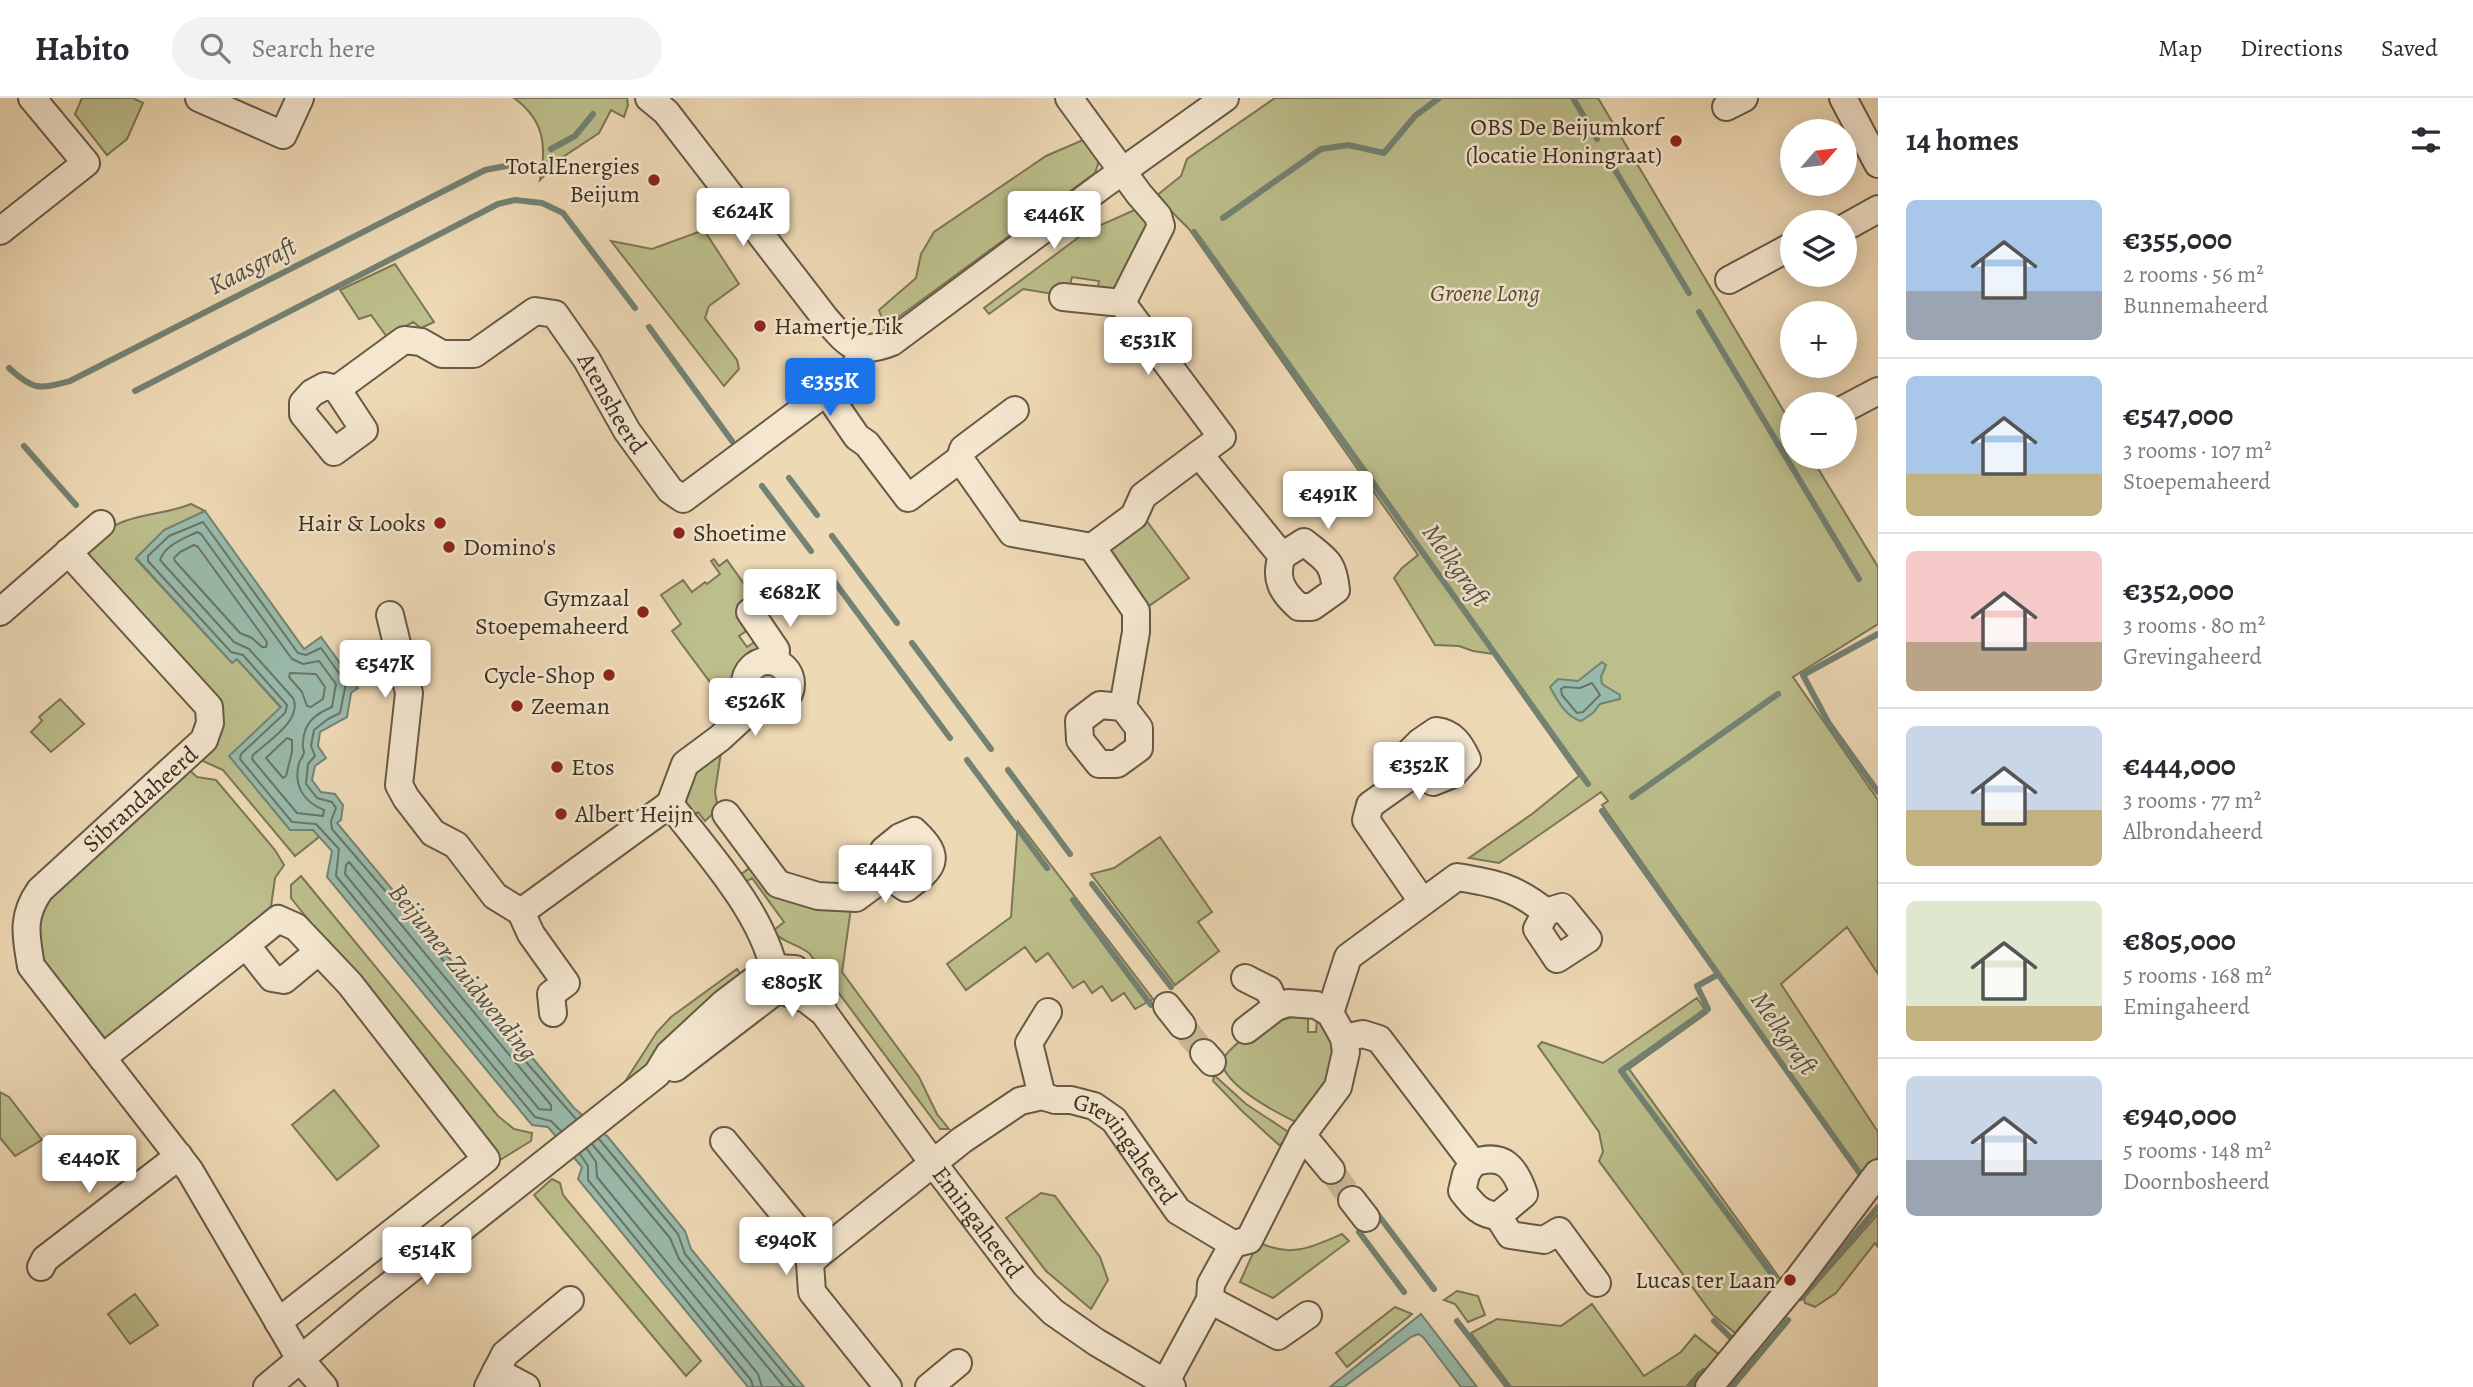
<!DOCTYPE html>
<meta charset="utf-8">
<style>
body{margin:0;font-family:Alegreya,serif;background:#f2f2f3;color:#2b2b33;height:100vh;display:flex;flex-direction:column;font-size:26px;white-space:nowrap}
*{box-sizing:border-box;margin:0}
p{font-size:23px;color:#7c7c81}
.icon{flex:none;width:38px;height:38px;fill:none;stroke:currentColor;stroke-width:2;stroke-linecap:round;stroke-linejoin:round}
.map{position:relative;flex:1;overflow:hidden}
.details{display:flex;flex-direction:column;background:#fff;width:595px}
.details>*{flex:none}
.needle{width:46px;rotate:62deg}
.controls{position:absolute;left:1780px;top:21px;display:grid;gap:14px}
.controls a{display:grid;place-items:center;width:77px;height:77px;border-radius:50%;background:#fff;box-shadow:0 4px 18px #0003;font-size:35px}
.price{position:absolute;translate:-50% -60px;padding:0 16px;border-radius:7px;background:#fff;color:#222;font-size:23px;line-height:46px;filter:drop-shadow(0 2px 4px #0008)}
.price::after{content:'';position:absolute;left:50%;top:42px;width:21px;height:16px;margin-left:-10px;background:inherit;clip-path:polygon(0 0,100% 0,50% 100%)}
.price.current{background:#1a73e8;color:#fff}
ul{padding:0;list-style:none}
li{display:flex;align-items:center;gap:21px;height:175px;padding:0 28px}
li+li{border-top:2px solid #e1e1e2}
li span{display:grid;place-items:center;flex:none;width:196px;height:140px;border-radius:10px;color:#555}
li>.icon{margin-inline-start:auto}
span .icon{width:84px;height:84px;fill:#fffc;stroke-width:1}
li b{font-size:30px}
h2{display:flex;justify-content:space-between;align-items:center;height:84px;padding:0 28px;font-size:30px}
header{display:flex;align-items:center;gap:42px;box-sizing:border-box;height:98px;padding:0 35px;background:#fff;border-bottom:2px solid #e1e1e2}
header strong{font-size:33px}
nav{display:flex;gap:38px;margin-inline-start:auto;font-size:24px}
.search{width:490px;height:63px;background:#f2f2f3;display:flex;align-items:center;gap:18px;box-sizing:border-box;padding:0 24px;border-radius:38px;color:#7c7c81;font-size:26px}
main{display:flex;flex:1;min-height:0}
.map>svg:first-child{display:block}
.green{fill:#bcbe8b;stroke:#7b7656;stroke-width:2}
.water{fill:#99baab;stroke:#738273;stroke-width:2}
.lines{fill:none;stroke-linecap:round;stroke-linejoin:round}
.shore{stroke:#6a7466;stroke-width:2}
.stream{stroke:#738273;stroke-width:6}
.minor-tunnel{stroke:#cab797;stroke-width:26;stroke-dasharray:26 13;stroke-linecap:butt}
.minor-casing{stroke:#675945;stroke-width:30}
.minor{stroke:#f4e6cf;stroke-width:26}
.poi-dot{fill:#8f2418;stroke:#f4e6cf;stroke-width:2.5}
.labels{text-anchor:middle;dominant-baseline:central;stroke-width:5;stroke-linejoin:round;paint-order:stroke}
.poi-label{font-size:24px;fill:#3a2e20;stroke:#f4e6cf;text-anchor:end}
.park-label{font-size:24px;font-style:italic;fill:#544b35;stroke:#f4e6cf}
.street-label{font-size:24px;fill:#3a2e20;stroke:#f4e6cf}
.water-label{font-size:26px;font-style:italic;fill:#525143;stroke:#f4e6cf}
</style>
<header>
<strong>Habito</strong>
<div class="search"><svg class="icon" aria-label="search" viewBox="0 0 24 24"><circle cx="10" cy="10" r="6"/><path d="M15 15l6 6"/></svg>Search here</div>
<nav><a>Map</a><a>Directions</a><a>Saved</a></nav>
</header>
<main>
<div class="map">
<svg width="1878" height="1289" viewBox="0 0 1878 1289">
<rect width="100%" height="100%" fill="#eed9b5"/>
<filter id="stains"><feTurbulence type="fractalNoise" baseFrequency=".00286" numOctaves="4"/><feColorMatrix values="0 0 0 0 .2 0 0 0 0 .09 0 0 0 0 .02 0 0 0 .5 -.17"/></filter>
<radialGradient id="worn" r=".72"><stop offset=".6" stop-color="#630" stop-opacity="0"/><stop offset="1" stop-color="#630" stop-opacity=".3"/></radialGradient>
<path class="green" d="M82,0H133L143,5L127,41L107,57L75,16Z
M514,0H627L628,7L624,19L611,12L599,35L563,59L540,82C547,47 544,22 514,0Z
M1275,0H1598L1792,327V359H1811L1878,469V526L1793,579L1878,702V876L1847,829L1781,886L1878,1034V1059L1863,1081L1602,707L1608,703L1601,694L1499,765L1469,760L1532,716L1579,678L1493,556L1473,553L1459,548L1435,547L1394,480L1402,470L1418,457L1189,131L1156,98L1181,78L1187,61Z
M1083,42L1100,60L1095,75L885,229L879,212L916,180L921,156L934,134L1046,58Z
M1139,110L1150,132L1119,198L1097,196L1099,183L1072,179L1069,191L1059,197L1023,191L989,216L984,210L1087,133Z
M704,132L739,186L709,208L705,220L737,262L739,271L724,288L611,143L652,151Z
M395,166L434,224L421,230L413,224L387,239L371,217L359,221L340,192Z
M191,406L205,413L165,432L136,461L232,565L237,561L281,610L313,731L319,739L295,758L223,672L196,660L217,641L83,452C96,440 108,429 125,423C146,415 170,415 191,406Z
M1143,418L1189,480L1146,510L1110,460L1112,440Z
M714,461L719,468L727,462L756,503L751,530L739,538L747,549L759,541L762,550L734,572L732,584L741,597L727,607L672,533L681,526L661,497L683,482L692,494L705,484L707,486L720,476L711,463Z
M753 584a15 15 0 1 1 30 0a15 15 0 1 1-30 0Z
M60,601L84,626L51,654L31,634L42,623L39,619Z
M722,648L715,694L718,711L705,723L698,714L692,718L685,706L697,671Z
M186,669L197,679L216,682L275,752L284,767L275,780L270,816L105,941L42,860L36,829L38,812Z
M1018,724L1153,901L1135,911L1124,895L1112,903L1102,888L1092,895L1084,883L1073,890L1048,855L1036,864L1025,849L966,892L947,866L1011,819Z
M1160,739L1212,814L1198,824L1219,853L1175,887L1091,776L1114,770Z
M751,769L851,810L842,874L919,979L937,1016L949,1031H940L809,855C798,846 781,844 773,833L784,824L752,780L741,787L736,780Z
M301,778L498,1018L514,1031L532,1035L531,1043L500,1062L291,800V787Z
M737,871L744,881L617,996L657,934L671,919Z
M1697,900L1707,915L1629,971L1781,1182L1735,1235L1713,1217L1599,1063L1603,1054L1599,1034L1538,948L1542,944L1603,965Z
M1304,917L1308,919V934H1316L1317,921L1332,934L1335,960L1329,982L1300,1026C1277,1015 1226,989 1221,963C1239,937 1274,921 1304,917Z
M1214,977L1246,1006L1290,1035L1286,1043L1279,1047L1241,1012L1213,983Z
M334,992L379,1048L337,1082L292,1027Z
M0,994L9,999L42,1042L15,1058L0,1040Z
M552,1081L560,1085L563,1097L701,1263L686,1278L534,1097Z
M1041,1095L1055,1098L1100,1159L1108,1182L1091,1211L1046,1173L1006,1120Z
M1878,1116V1149L1875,1145L1836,1195L1815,1209L1805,1205L1804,1200Z
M1342,1136L1349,1143L1273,1200L1240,1184L1258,1144C1290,1160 1311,1150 1342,1136Z
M1457,1193L1478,1198L1485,1217L1468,1224L1455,1206L1444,1202Z
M135,1196L158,1227L130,1246L108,1216Z
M1592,1206L1644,1278L1681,1254L1695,1237L1727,1263L1714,1278L1699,1274L1686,1289H1511L1471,1235L1497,1221L1561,1228Z
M1395,1209L1412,1216L1347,1269L1336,1255Z"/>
<path class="water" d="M205,413L304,551L321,539L358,590L351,595L347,619L320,634L318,648L326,660L315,668L312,682L321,694L335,696L343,707L341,722L337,725L574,1010L608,1039L685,1133L691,1151L804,1289H748L578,1081L582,1069L548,1029L532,1027L327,779L332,753L313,732H290L229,658L281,609L237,561L232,565L136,460L164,432Z
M1602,564L1606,567L1601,579L1602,586L1620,597V601L1600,606L1593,615L1581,623C1566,619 1557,602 1550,589L1558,581L1578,583Z
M1421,1216L1477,1289H1461L1423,1239L1418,1236L1411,1239L1344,1289H1330Z"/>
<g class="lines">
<path class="shore" d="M197,434L201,436L292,561L303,566L319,563L336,586L332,609C315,616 304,625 303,644C302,648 304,652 304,655C303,659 300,662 299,665C293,688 304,704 324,712L323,718L297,715L252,661L253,657C268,643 303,622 293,600L249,551L234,544L160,462C165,447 183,441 197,434Z
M194,447L198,449L267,544L266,549H262L252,540L240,535L175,463L174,460L180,454Z
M290,575L316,576L325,589L323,601L311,609L307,608L302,594L289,579Z
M1592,585L1600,597L1583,614L1577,615L1562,597L1561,591L1564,589L1580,590Z
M287,640L292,642V654L286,678L283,680L266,660Z
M349,764L551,1007V1012L539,1011L345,776L346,767Z
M561,1033L551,1023L535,1019L336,778L339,751L316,726L292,724L240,661L241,656L285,615L287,607L243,557L231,554L148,463V458L169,438L203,424L298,555L306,557L321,550L346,585L340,615L328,621L314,632L311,648L315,658L308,666L306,686L317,700L332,704L336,710L331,723L332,731L418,831L512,948L576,1021
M599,1041L678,1136L685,1156L795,1289
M592,1046L670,1140L679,1161L784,1289
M587,1051L596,1064L597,1079L758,1276L762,1289
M580,1056L588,1068V1082L751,1282L753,1289"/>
<path class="stream" d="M1573,0L1597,41
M551,51L575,38L593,16
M1612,67L1689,195
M1223,120L1321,51L1348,47L1384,55L1415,18L1439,0
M1194,134L1588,686
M1699,214L1859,481
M649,229L732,343
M9,270C34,293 39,291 70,283L485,72L516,66
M135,293L498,106L515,102L542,105L563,115L635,210
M24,348L76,407
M789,380L817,417
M762,388L811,453
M832,438L897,525
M828,475L950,640
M1878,536L1803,577L1828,624L1878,694
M912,545L991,651
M967,662L1047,770
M1008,672L1070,756
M1632,699L1778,596
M1602,713L1861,1077
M1092,786L1171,889
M1073,802L1151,907
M1717,877L1697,888L1708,911L1621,973L1774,1179
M1379,1118L1434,1191
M1359,1134L1404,1194
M1801,1200L1878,1109
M1457,1223L1508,1289
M1714,1223L1733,1242L1735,1239
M1691,1289L1704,1273
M1732,1289L1788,1222"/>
<path class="minor-tunnel" d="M1182,927L1204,955
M1331,1072L1352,1102"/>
<defs>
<g id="minor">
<path d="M199,0L283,37L300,0"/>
<path d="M649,0L666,14L825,220C848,246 855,259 892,244L1103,87L1225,0"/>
<path d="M1069,0L1139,96L1158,118L1161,128L1122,205"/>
<path d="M1843,0L1878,66"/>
<path d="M1726,9L1744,0"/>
<path d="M1844,130L1878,111"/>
<path d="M0,133L86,65L32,0"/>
<path d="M1729,182L1792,148"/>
<path d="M1063,199L1122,205L1222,339L1199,356"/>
<path id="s1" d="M337,291L325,288L312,295L303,305V316L334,354L364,332L337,291L404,242L421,244L442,256H474L535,213L555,216L587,262L627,333L670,392L683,401L826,294L855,269L862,251"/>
<path d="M826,294L857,339L867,346L908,400L960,361L1012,435L1092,449L1134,418L1143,398L1199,356L1282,458C1274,481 1282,494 1299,509H1312L1336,492C1333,463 1326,462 1304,444L1282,458"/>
<path d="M1844,311L1878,293"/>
<path d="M960,361L963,351L1015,312"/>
<path d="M1092,449L1136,513V534L1123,609L1139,630V650L1117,666H1099L1080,642L1079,623L1100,607L1123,609"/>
<path d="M68,454L209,609L210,625L204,642L40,792C21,819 26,838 31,868L190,1073L300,1261L324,1289"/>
<path d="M0,514L101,426"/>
<path d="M750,514L776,552L775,563"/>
<path d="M390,517L409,595L399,687L406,700L433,735L456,747L495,798L521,814L531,836L566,885L551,896L553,915"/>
<circle cx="768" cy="586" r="23"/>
<path d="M1418,673L1410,654L1420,644L1436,633C1453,635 1460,646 1467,661L1453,676L1433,684L1418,673L1370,707L1366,722L1422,803"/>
<path d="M670,706C710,759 768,819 777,886"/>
<path d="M670,706L685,666L720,640L757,606"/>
<path d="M726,716L778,786L818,798L856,800L887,777"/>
<path d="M914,733C943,760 934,769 906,790L887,777L884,752L900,739Z"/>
<path d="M1562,809L1588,841L1557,861L1537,831L1546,814Z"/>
<path d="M521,814L670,706"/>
<path d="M1245,880L1269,892L1276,909"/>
<path id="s2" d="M778,891L806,901L824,915L933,1065L1025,1186L1053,1214L1096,1244L1172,1289"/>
<path d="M1167,908L1182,927"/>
<path d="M1330,915L1348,859L1457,779C1495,785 1515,789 1546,814"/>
<path d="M1344,940L1363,936L1379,941L1473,1065L1466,1076L1462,1093C1473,1107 1479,1116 1498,1118L1510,1137L1544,1142L1559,1133L1597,1185"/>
<path d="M1204,955L1212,964"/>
<path d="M102,960L246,847"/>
<path d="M675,970L778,891"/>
<path d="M1042,998L1029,945L1048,914"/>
<path d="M1302,1037L1331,1072"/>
<path d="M724,1043L818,1157L810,1165L812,1194L888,1289"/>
<path d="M1473,1065C1503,1054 1515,1069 1524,1096L1498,1118"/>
<path d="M1352,1102L1366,1120"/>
<path id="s3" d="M818,1157L962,1042L1020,1003L1042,998L1055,1002H1071L1094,1008L1114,1022L1178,1113L1233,1146"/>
<path d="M41,1169L45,1161L179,1058"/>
<path d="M1210,1202L1278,1238L1308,1217"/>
<path d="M278,1224L486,1061L350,886L296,829L278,821L246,847L272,880L284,882L319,853"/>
<path d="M496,1273L526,1289"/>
<path d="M267,1289L370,1203L657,976L669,956L724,905L761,877L775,870L795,871L819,901L824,915"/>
<path d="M488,1289L505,1256L570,1202"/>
<path d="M929,1289L958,1265"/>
<path d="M1163,1289L1210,1202L1211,1186L1233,1146L1249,1142L1302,1037L1338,989L1346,954L1344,940L1330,915L1316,907L1288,905L1276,909L1246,932"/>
<path d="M1709,1289L1796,1184L1878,1075"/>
</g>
</defs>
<use href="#minor" class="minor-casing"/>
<use href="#minor" class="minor"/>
</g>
<g class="poi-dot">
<circle cx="1676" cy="43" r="7"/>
<circle cx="654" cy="82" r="7"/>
<circle cx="760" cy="228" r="7"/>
<circle cx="440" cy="425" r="7"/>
<circle cx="679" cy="435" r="7"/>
<circle cx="449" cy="449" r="7"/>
<circle cx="643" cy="514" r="7"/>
<circle cx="609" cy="577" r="7"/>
<circle cx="517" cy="608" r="7"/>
<circle cx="557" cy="669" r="7"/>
<circle cx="561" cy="716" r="7"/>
<circle cx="1790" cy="1182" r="7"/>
</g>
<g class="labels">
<g class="poi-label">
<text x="1662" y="29">OBS De Beijumkorf<tspan x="1662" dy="28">(locatie Honingraat)</tspan></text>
<text x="640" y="68">TotalEnergies<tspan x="640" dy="28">Beijum</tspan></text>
<text x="774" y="228" text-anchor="start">Hamertje Tik</text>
<text x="426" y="425">Hair &amp; Looks</text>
<text x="693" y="435" text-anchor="start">Shoetime</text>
<text x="463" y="449" text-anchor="start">Domino's</text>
<text x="629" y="500">Gymzaal<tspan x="629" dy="28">Stoepemaheerd</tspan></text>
<text x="595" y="577">Cycle-Shop</text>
<text x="531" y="608" text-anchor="start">Zeeman</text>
<text x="571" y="669" text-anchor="start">Etos</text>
<text x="575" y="716" text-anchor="start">Albert Heijn</text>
<text x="1776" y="1182">Lucas ter Laan</text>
</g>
<g class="park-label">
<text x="1485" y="195">Groene Long</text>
</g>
<g class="street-label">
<text stroke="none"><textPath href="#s1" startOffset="544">Atensheerd</textPath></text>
<text transform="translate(140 701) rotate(-42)">Sibrandaheerd</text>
<text stroke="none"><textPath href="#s3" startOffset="382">Grevingaheerd</textPath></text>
<text stroke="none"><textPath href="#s2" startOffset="312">Emingaheerd</textPath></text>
</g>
<g class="water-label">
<text transform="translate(252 168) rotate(-27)">Kaasgraft</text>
<text transform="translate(1456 467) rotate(54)">Melkgraft</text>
<text transform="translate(463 874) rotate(51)">Beijumer Zuidwending</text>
<text transform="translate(1784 935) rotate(55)">Melkgraft</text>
</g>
</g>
<rect width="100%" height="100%" filter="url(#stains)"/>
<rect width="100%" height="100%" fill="url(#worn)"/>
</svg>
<div class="controls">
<a><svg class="needle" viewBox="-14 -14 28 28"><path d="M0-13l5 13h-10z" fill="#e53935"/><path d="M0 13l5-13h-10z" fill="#7c7c81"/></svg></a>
<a><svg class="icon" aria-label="layers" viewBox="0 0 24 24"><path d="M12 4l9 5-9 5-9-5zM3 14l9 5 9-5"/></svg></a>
<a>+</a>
<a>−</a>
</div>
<b class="price" style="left:743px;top:150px">€624K</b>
<b class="price" style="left:1054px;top:153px">€446K</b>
<b class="price" style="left:1148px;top:279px">€531K</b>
<b class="price current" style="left:830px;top:320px">€355K</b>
<b class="price" style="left:1328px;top:433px">€491K</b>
<b class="price" style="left:790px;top:531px">€682K</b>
<b class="price" style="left:385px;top:602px">€547K</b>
<b class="price" style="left:755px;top:640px">€526K</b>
<b class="price" style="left:1419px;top:704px">€352K</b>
<b class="price" style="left:885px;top:807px">€444K</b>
<b class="price" style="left:792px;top:921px">€805K</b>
<b class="price" style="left:89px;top:1097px">€440K</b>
<b class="price" style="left:786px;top:1179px">€940K</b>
<b class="price" style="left:427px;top:1189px">€514K</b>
</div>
<section class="details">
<h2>14 homes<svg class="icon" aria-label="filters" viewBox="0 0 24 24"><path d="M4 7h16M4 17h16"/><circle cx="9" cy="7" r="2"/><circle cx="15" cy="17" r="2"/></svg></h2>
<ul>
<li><span style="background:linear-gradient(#a9c7e8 65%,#9aa5b1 0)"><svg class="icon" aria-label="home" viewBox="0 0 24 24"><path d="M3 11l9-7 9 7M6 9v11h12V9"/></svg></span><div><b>€355,000</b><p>2 rooms · 56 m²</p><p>Bunnemaheerd</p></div></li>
<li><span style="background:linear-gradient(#a9c7e8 70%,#c2b280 0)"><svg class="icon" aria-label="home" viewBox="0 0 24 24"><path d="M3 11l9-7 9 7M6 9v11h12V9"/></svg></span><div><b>€547,000</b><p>3 rooms · 107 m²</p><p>Stoepemaheerd</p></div></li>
<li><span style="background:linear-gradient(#f6c9c9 65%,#b9a48a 0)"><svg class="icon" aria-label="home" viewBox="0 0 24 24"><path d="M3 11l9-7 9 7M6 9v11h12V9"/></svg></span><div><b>€352,000</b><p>3 rooms · 80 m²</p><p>Grevingaheerd</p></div></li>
<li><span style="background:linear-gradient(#c9d6e8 60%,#c2b280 0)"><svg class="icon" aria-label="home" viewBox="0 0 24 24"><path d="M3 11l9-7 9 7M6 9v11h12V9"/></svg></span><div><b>€444,000</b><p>3 rooms · 77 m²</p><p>Albrondaheerd</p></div></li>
<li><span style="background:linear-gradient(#dfe7d0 75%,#c2b280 0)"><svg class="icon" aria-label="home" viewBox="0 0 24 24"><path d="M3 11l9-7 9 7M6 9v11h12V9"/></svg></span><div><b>€805,000</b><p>5 rooms · 168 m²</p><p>Emingaheerd</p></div></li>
<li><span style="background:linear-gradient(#c9d6e8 60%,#9aa5b1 0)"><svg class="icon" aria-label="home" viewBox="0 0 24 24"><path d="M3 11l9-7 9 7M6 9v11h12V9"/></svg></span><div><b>€940,000</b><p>5 rooms · 148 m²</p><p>Doornbosheerd</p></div></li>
</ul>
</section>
</main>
